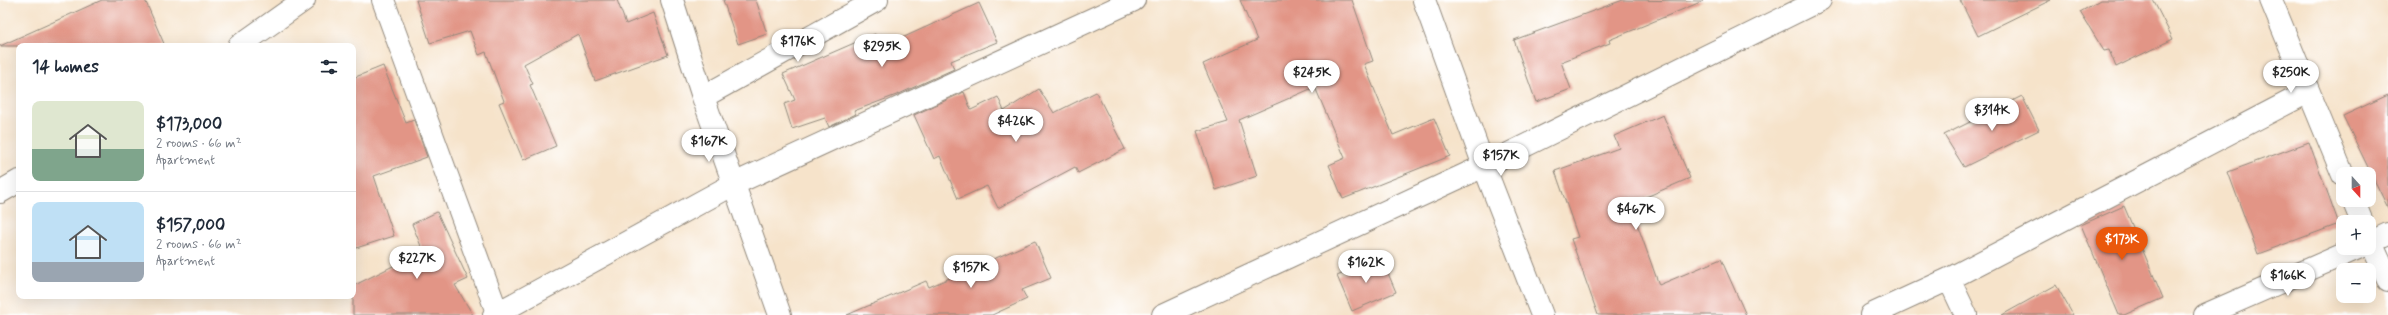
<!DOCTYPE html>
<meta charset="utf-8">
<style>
body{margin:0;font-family:Mynerve,sans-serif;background:#f2f2f3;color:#1f2937;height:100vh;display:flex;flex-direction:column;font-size:15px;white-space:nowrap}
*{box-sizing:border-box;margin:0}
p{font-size:13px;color:#747a83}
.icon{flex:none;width:22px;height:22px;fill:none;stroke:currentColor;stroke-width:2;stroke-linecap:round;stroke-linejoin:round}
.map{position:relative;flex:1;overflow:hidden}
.sheet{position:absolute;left:16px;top:43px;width:340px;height:256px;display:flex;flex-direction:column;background:#fff;border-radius:8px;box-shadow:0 4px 16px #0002}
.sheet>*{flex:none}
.needle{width:26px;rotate:159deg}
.tools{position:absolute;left:2336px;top:167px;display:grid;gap:8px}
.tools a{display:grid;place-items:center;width:40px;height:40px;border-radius:8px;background:#fff;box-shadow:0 4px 16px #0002;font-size:20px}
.price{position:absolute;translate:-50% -34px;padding:0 9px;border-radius:14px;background:#fff;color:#222;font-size:13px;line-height:26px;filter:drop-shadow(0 1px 2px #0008)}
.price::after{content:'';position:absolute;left:50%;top:24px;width:12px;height:9px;margin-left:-6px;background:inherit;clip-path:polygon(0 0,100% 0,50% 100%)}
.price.current{background:#ea580c;color:#fff}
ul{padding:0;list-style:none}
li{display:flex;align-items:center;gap:12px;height:100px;padding:0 16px}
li+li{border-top:1px solid #e0e1e3}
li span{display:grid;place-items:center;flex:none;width:112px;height:80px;border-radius:8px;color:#555}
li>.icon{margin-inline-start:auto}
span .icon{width:48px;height:48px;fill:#fffc;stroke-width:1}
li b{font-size:17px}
h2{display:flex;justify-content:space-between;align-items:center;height:48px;padding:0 16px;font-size:17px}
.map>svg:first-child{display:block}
.building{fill:#e29586}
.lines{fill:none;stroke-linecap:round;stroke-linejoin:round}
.minor-casing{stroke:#90877a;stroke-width:24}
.minor{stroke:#fff;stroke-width:22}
</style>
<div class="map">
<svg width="2388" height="315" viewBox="0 0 2388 315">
<rect width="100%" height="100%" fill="#fff"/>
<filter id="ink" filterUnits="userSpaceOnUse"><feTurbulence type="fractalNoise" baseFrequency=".025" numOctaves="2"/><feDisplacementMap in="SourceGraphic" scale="8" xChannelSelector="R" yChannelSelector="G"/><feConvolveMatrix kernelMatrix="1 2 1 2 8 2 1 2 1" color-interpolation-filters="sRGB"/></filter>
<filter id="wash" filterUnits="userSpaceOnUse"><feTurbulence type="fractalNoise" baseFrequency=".012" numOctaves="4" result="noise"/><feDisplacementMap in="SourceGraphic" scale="16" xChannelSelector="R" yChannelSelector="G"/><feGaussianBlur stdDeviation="0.9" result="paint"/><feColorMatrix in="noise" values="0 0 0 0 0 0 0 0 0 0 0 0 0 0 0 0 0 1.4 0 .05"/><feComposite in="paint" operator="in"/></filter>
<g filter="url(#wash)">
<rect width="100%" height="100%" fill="#f6e3ca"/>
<g id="blocks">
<path class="building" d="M102,0H145L165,46H0Z
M416,0H617L626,24L653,13L668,55L595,81L578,34L524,64L533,84L530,85L556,146L523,160L499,103L504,101L486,52L479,55L470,31L430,43Z
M723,0H756L767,34L738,44Z
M1240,0H1352L1373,61L1364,64L1393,135L1434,118L1450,156L1343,199L1329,165L1345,158L1315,87L1239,120L1257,176L1216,190L1197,131L1228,122L1203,64L1257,40Z
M1623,0L1703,1L1609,40L1610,43L1561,62L1571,89L1536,102L1514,40Z
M1960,0H2051L1978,36Z
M2101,0H2153L2173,39L2116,67L2109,50L2104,51L2080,12Z
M979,3L997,42L951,61L954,69L899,94L854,111L856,114L829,127L825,118L792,129L784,104L795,100L783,74L875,34L880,48Z
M383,66L406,123L414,120L427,157L374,176L394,236L353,249V78Z
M1039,89L1054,113L1096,92L1125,149L1078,173L1075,167L998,208L987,186L958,199L940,156L934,159L914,115L964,92L971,110L998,97L1004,111Z
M2388,95V208L2343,116Z
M2022,96L2039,130L1964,167L1944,135Z
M1663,115L1690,178L1630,204L1659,285L1721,259L1746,315H1598L1571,239L1578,237L1555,171L1619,148L1614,136Z
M2309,142L2339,224L2258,254L2228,172Z
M2124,206L2163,298L2124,315H2119L2081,225Z
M437,212L468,279L455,285L473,315H353V286L423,251L412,224Z
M1035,241L1051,278L1022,290L1027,299L992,315H847L926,281L929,287Z
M1381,257L1396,292L1352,311L1337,276Z
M2056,285L2073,315H2002Z"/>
</g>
</g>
<g filter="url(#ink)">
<use href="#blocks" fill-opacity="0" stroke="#90877a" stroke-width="1"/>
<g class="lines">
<defs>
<path id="minor" d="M383,0L498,315
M672,0L703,97L780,315
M1424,0L1484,166L1542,315
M2271,0L2343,175
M239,46L304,0
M703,97L877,0
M0,192L19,181
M2353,200L2362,222
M2369,238L2388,280
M2369,243L2388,234
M1949,279L1966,315
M494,315L734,184L1134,0
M1163,315L1484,166L1820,0
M1871,315L1949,279L2308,92
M2205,315L2358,248"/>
</defs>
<use href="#minor" class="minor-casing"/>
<use href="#minor" class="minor"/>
</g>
</g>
</svg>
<div class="tools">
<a><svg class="needle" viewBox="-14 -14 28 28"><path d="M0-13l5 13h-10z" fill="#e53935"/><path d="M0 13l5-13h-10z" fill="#747a83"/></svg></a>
<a>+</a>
<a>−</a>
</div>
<b class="price" style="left:798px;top:63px">$176K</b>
<b class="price" style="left:882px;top:68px">$295K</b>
<b class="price" style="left:1312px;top:94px">$245K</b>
<b class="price" style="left:2291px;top:94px">$250K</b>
<b class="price" style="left:1992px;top:132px">$314K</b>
<b class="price" style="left:1016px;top:143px">$426K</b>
<b class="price" style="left:709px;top:163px">$167K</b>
<b class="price" style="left:1501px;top:177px">$157K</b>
<b class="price" style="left:1636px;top:231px">$467K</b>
<b class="price current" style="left:2122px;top:261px">$173K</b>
<b class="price" style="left:417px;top:280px">$227K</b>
<b class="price" style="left:1366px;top:284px">$162K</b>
<b class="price" style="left:971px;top:289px">$157K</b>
<b class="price" style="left:2288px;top:297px">$166K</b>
<section class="sheet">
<h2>14 homes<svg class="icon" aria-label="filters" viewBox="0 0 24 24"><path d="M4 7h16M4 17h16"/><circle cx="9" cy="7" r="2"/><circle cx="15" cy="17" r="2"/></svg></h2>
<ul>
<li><span style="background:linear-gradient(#dfe7d0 60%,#7fa58c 0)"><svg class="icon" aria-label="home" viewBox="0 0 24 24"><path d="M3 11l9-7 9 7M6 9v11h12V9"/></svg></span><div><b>$173,000</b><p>2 rooms · 66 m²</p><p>Apartment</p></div></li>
<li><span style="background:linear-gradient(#bfe0f5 75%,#9aa5b1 0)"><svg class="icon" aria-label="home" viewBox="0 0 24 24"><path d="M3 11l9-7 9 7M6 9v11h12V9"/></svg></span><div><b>$157,000</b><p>2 rooms · 66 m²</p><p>Apartment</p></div></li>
</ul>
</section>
</div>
